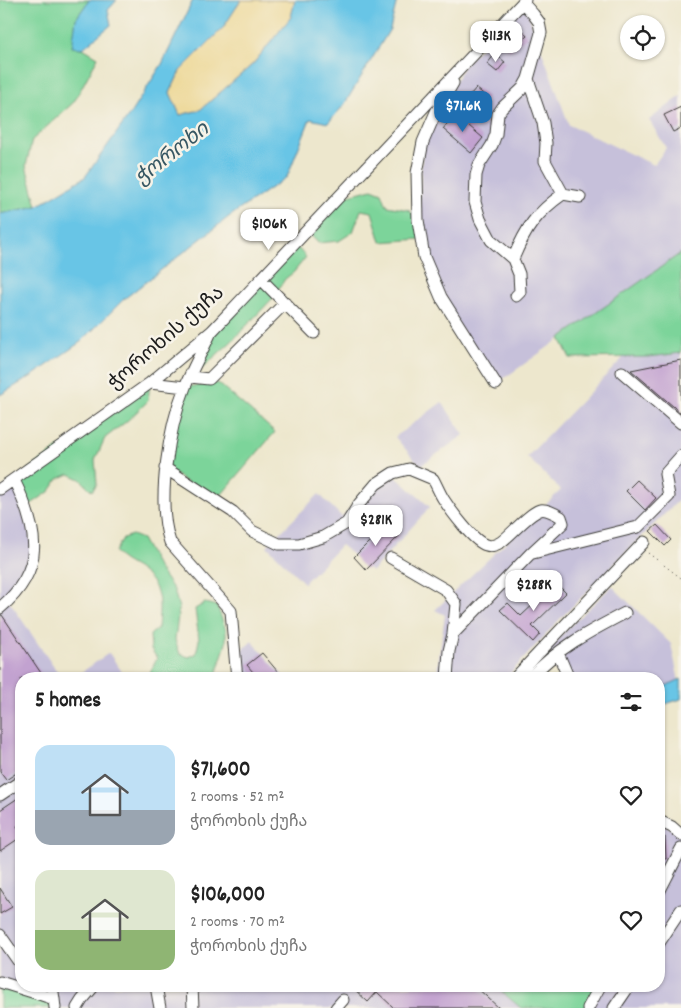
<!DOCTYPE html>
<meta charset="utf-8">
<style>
body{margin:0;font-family:Dekko,"Noto Sans Georgian",sans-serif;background:#f6f6f6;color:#222;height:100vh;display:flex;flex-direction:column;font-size:19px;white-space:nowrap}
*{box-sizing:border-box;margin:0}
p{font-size:16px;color:#767676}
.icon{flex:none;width:28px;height:28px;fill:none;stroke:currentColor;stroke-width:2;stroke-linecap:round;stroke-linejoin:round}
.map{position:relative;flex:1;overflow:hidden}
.panel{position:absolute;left:15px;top:672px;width:650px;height:320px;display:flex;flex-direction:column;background:#fff;border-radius:20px;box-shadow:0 1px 4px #0004}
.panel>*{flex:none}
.tools{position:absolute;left:620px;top:15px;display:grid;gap:10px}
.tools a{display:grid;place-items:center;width:45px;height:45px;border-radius:50%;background:#fff;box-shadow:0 1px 4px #0004;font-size:25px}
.price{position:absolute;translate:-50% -42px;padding:0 11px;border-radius:10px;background:#fff;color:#222;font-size:16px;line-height:32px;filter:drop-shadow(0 1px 2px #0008)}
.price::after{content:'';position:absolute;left:50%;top:30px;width:15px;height:11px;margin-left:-8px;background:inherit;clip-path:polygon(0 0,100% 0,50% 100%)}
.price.on{background:#1f6fb2;color:#fff}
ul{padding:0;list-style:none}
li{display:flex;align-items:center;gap:15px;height:125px;padding:0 20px}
li span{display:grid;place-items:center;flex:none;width:140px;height:100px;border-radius:15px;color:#555}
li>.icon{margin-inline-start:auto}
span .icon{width:60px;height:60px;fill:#fffc;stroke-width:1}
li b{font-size:21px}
h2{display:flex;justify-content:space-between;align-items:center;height:60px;padding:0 20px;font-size:21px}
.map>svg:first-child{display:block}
.industrial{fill:#c6c0da}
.green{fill:#7cd49a;stroke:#4c785b}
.sand{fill:#eeda9e;stroke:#857b5d}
.water{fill:#68c5e6;stroke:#427081}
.building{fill:#c2a2d0}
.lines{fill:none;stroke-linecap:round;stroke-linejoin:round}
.minor-casing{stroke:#3b3a37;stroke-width:13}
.path{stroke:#3b3a37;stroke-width:1;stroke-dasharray:1 4;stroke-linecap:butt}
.minor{stroke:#fff;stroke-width:11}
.labels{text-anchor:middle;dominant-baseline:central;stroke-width:5;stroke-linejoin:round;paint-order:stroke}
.street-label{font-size:20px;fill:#1c1c1c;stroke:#f7f3e8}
.water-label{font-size:21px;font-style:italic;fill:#375763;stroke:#f7f3e8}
</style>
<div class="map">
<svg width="681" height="1008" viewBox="0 0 681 1008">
<rect width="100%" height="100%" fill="#f7f3e8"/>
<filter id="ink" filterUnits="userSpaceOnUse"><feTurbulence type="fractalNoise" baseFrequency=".02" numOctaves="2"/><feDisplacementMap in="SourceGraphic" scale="10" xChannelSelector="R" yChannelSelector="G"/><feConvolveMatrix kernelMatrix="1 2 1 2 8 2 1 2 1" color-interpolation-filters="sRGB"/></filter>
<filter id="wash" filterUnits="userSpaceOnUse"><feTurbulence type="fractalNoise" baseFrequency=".0096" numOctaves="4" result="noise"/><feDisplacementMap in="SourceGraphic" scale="20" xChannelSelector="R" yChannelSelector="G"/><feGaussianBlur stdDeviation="1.12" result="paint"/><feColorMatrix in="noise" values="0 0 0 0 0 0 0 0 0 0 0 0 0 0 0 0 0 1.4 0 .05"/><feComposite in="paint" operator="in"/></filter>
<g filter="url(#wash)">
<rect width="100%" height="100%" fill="#ede7cd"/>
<path class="industrial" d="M524,2L569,125L654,165L666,148L649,120L681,96V253L496,384L441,297L418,220L423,142L464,65Z
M681,353V498L635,543L560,619L505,679H436L445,615L435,610L561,490L527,457L624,357H649Z
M442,402L464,435L420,466L395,437Z
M387,469L430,507L372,571L341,545L304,583L267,546L319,494L342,517Z
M14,480L34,550L9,601L62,679H21V986H495L521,1008H55L0,982V489Z
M612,586L671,644L679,681L659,689V679H563L543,655L568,628Z
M252,641L286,679H237L235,657Z
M109,653L127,679H72Z
M659,821L681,835V1008H588L600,986H659V892L666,880L659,878Z"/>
<path class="green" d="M0,0H89L76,19L73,47L83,48L98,57L74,102L32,140L26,166L37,206L0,214Z
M372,189L382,193L387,206L409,210L418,220L421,239L381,242L372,212L361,210L353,232L339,241L318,243L307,231L345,196Z
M294,244L306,257L294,272L285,279L272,299L231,342L202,368L196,364L212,331Z
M681,253V353L649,357L570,358L560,338Z
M150,383L148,401L127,421L105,438L95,460L97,484L92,491L80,479L69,474L58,479L50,491L27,507L14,480Z
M218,383L275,432L216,501L165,468L185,387Z
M132,535L142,539L157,566L174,590L179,608L175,640L180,654L189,657L196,654L199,640L195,609L205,603L217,606L226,630V643L216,675L219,679H147L157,658L151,649L150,635L158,628C160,600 162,585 137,568C129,563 121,560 115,552L123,538Z
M0,982L54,999L55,1008H0Z
M495,986H600L588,1008H521Z"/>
<path class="sand" d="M241,0H295L291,17L253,64L200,110L180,115L170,93L180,71L223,28Z"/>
<path class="water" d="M89,0H117L108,10L111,25L83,48L72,47L76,19Z
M193,0H241L223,28L180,71L170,93L180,115L200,110L253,64L291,17L295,0H397L390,29L344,105L328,123L310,119L287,177L230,216L124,299L82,341L32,376L0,395V214L37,206L85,177L130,114L162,64Z
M681,679V699L662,705L659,704V689Z"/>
<g id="blocks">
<path class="building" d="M520,28L527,36L510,51L503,43Z
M495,54L505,62L497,72L487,64Z
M476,88L487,97L476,110L465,101Z
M681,107V128L673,132L664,115Z
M455,114L483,138L471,153L443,129Z
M681,360V413L631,370Z
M637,480L656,498L645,510L626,491Z
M387,524L399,536L366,570L354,557Z
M657,525L671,540L665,546L650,531Z
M556,583L566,593L532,626L540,634L533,642L500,610L508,603L521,616Z
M0,615H2L45,679H21V770L6,780L0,772Z
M262,653L284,679H259L247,665Z
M21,796V823L17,826L21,833V837L0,851V810Z
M659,837H665L666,859H659Z
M0,888L12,907L0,914Z
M351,986H475L499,1008H394L377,992L368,1002Z"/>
</g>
</g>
<g filter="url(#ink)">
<use href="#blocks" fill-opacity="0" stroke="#3b3a37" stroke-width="1"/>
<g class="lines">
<defs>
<path id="minor" d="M528,79L543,123L546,143L545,161L563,194L580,197
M453,83L436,112L423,142L417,173L418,220L424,257L441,297L496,384
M513,259C526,228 536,213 563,194
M261,279L314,333
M516,296L520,292L519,274L513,259L491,240L480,219L475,202L476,175L479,165L492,145L496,134L498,114L502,108L523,88L528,79L541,33L539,22L533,14L523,3
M210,334C202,352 192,369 185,387C169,427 156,501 170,542L231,611L237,679
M622,372L681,423
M190,377L209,379L285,303
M150,383L185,387
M165,468L233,512L252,531L279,544H299L323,537L347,523L359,504L376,484L393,473L409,469L433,479C437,486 440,494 444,500C451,511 474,542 486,545C491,547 496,545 501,542C512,534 528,514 540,510C546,508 556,514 561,517L563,523L560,526L531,553L453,634L449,651L447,679
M0,489L150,383L212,331L525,0
M533,553L638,527L669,496L665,474L681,456
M391,558L446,590L456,604L453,634
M0,608C47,569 38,529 14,480
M558,653L569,679
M514,679L644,542
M529,679C556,649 590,631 625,613
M0,795L21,781
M659,821L672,827L681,835
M659,892L681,849
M0,935L21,965
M659,943L681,910
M0,982L42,995
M52,986L54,999
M156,986L160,1008
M192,986L193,1008
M38,990L42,995L54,999L55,1008
M77,1008L82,1000L94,986
M336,1008L343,1000
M588,1008L600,986
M614,1008L629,986"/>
</defs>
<use href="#minor" class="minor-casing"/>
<path class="path" d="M648,553L681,578"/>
<use href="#minor" class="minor"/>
</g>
</g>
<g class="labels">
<g class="street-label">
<text transform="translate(167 339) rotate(-41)">ჭოროხის ქუჩა</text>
</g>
<g class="water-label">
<text transform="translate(173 155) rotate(-38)">ჭოროხი</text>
</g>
</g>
</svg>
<div class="tools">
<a><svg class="icon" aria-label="locate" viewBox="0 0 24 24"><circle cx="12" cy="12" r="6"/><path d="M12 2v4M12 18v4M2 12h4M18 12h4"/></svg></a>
</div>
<b class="price" style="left:496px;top:63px">$113K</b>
<b class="price on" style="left:463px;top:133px">$71.6K</b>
<b class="price" style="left:269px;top:251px">$106K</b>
<b class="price" style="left:376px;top:547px">$281K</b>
<b class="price" style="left:534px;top:612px">$288K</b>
<section class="panel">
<h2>5 homes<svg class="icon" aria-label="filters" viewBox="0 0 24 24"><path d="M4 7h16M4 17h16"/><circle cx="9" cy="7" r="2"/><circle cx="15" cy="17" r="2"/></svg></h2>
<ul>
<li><span style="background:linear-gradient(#bfe0f5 65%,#9aa5b1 0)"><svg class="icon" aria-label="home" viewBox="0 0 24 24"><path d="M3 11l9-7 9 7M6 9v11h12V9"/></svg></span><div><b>$71,600</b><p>2 rooms · 52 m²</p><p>ჭოროხის ქუჩა</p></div><svg class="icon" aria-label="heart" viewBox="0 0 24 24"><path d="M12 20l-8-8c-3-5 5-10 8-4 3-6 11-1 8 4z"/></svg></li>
<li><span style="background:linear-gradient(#dfe7d0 60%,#8fb573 0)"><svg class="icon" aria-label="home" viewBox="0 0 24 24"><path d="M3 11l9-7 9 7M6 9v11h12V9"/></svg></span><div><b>$106,000</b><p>2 rooms · 70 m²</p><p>ჭოროხის ქუჩა</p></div><svg class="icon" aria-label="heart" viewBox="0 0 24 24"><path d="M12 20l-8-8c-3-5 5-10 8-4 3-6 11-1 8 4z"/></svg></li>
</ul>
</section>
</div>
